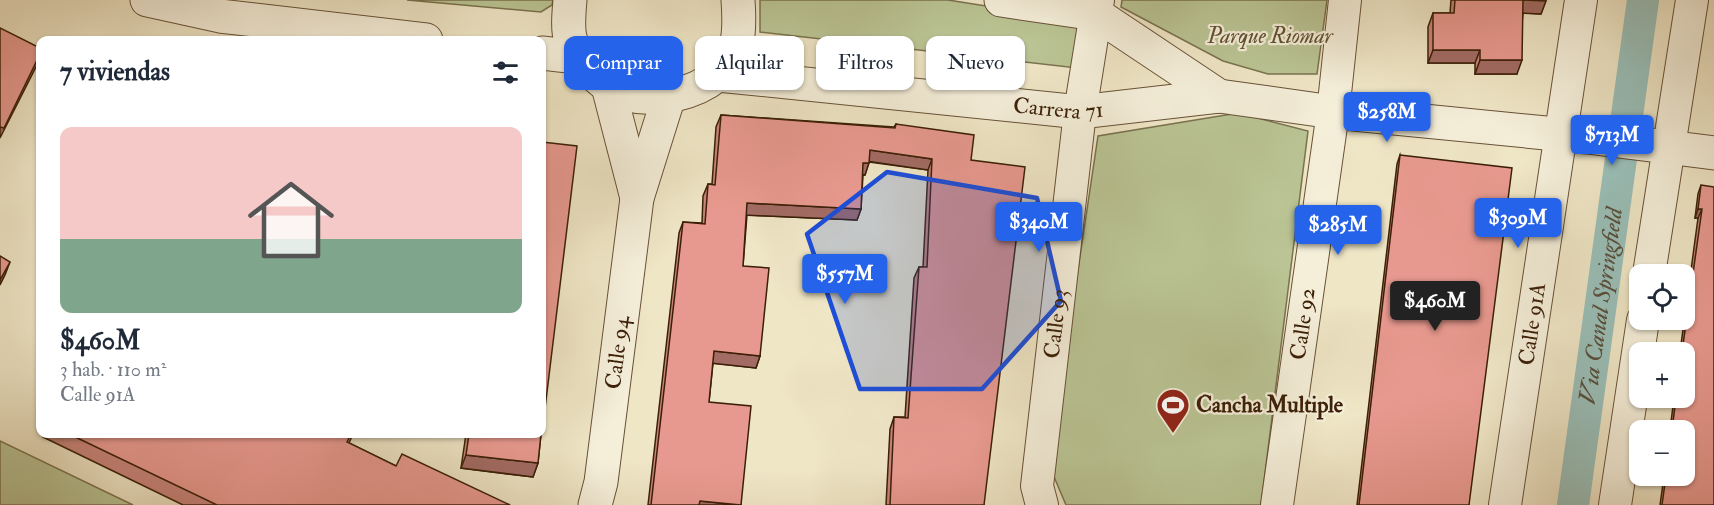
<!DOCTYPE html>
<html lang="es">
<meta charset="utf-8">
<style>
body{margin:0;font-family:"IM FELL Double Pica",serif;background:#f2f2f3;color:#1f2937;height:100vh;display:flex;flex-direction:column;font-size:22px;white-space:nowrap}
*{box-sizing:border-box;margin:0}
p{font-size:20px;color:#747a83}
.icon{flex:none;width:33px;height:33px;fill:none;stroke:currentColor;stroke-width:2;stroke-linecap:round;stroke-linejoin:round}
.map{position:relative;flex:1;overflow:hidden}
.side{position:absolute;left:36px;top:36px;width:510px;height:402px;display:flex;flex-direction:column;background:#fff;border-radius:12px;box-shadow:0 2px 4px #0004}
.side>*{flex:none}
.top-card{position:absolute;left:564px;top:36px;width:570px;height:54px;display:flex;gap:12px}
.controls{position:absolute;left:1629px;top:264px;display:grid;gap:12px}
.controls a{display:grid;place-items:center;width:66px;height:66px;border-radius:12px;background:#fff;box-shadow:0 2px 4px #0004;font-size:30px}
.price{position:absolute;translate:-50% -51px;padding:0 14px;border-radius:6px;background:#2563eb;color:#fff;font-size:20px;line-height:39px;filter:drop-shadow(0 2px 3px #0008)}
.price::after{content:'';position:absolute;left:50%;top:36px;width:18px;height:14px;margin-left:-9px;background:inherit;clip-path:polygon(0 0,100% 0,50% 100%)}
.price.current{background:#222;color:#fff}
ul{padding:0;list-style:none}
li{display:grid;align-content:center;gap:12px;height:318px;padding:0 24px}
li span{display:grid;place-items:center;height:186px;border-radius:12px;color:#555}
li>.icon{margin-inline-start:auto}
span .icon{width:108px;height:108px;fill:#fffc;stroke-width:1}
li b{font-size:26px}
h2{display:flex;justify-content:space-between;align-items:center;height:72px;padding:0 24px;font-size:26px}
.tag{padding:0 21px;border-radius:12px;background:#fff;box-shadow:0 2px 4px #0004;font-size:21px;line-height:54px}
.tag.current{background:#2563eb;color:#fff}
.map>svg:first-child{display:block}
.green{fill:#bac494;stroke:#7a724e;stroke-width:1.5}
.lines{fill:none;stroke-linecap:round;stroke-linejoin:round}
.canal{stroke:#9abfb8;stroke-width:32}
.minor-casing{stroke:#685137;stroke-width:34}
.tertiary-casing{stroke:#685137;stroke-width:35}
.minor{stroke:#f5efda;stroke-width:32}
.tertiary{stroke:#f5efda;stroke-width:33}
.wall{fill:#c8847b;stroke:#3b1f07;stroke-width:1.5}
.shaded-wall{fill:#a26b64;stroke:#3b1f07;stroke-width:1.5}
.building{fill:#e8998f;stroke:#3b1f07;stroke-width:1.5}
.marked{fill:#1d4ed8;fill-opacity:0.2;stroke:#1d4ed8;stroke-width:4.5;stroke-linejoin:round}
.labels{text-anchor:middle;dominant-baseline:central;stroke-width:4.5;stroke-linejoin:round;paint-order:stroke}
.park-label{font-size:22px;font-style:italic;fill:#615131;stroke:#f5efda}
.street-label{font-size:22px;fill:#3b1f07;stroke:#f5efda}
.poi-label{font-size:22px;font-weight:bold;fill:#3b1f07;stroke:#f5efda;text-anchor:start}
.water-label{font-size:24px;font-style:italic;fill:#584f3c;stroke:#f5efda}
</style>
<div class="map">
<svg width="1714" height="505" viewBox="0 0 1714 505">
<rect width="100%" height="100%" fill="#efe6c6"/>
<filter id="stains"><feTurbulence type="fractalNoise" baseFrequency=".00333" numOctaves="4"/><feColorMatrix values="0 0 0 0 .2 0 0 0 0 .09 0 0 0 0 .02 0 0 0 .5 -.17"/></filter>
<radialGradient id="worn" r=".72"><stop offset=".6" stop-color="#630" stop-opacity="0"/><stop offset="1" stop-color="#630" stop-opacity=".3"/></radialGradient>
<path class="green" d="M407,0H553L552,5L541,12Z
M760,0H948L1083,21L1077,68L760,32Z
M1122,0H1327L1317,74H1268L1223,61L1121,7Z
M1238,113L1308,131L1261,505H1066L1049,465L1098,136Z
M0,441L133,505H0Z"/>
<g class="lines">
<path class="canal" id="s1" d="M1573,505L1643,0"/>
<defs>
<g id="minor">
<path d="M1649,274L1692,0"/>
<path id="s2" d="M1042,505L1037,486L1080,112L1098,0"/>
<path id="s3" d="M1277,505L1333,112L1345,0"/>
<path id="s4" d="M1505,505L1581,0"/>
<path d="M1615,505L1643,320"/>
</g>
<g id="tertiary">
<path d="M147,0L220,16L426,40"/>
<path d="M570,0C569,12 567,30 571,41C579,65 605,89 629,95C657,102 694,94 716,76C722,72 725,63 729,57C731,54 735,50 736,46C740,32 739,14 738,0"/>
<path d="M1001,0L1096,14L1219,96"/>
<path d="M542,53L577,57"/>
<path id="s5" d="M718,75L1080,112L1219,96L1333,112L1587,137L1714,153"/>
<path d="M608,86L637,198"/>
<path id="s6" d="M595,505L601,482L637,198L669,96"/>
</g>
</defs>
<use href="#minor" class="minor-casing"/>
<use href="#tertiary" class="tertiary-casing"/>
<use href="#minor" class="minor"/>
<use href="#tertiary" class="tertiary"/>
</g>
<path class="wall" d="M1451,0H1546L1541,14L1523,13L1517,74H1475V63H1428V27L1433,13H1450Z
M721,115L894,127L896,124L971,160L984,505H886L890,429L894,417H905L914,278L919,267H923L928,170L869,162L865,175H863L861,209L857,220L747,215L743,266L760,356L756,368L713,363L709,402L741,505H648L679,233L683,222L702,223L703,196L708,184H712L716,127Z
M1400,155L1469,505H1357L1397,164Z
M1701,185L1714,505H1660L1664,476H1684V430H1670L1674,398H1684V352H1680L1698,218H1695L1698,194Z
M44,434H353L349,443L396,466L510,505H183L43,437Z
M466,434H541L538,463L533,477L461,468Z"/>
<path class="shaded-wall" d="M1523,0L1546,1L1541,14L1518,13Z
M1433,50H1480L1475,63H1428Z
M40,54L38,63L0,138V127Z
M1480,60H1522L1517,74H1475Z
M870,150L932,159L928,170L866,161Z
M863,163H869L865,175L859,174Z
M747,203L861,209L857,220L743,215Z
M1698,209H1702L1698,218H1695Z
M10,262L5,275L0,285V280Z
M714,351L760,356L756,368L710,363Z
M466,455L538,463L533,477L461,468Z
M700,501L739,505H698Z"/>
<path class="building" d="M1455,0H1523L1522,60H1480V50H1433V13H1454Z
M0,28L40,48V54L4,128L0,127Z
M721,115L895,128L896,124L974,135L971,160L1025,167L984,505H890L894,417L908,418L919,267H927L932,159L870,150L869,163H863L861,209L747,203L743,266L769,268L760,356L714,351L709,402L751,406L741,505L700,501L699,505H651L683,222L705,224L708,184L715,185Z
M542,142L577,146L542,433Z
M1400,155L1512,168L1469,505H1359Z
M1701,185L1714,187V505H1662L1666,476H1684V430H1672L1676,398H1684V352H1682L1702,209H1698Z
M0,256L10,262L0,280Z
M69,434H351L347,442L396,466L402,454L510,505H217Z
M469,434H541L538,463L466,455Z"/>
<path class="marked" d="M887,172L1037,198L1061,301L982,389H860L807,234Z"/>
<defs>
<symbol id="stadium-pin" viewBox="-11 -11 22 30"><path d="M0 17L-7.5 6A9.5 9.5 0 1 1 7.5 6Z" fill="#8f2418" stroke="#f5efda"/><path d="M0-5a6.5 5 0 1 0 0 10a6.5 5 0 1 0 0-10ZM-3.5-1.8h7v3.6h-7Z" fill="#fff"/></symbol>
</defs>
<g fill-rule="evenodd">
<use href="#stadium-pin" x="1154" y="386" width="38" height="52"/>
</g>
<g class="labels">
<g class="park-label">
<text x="1270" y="36">Parque Riomar</text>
</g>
<g class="street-label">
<text stroke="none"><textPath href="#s5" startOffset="342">Carrera 71</textPath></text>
<text stroke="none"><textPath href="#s2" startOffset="183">Calle 93</textPath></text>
<text stroke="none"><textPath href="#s3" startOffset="183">Calle 92</textPath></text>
<text stroke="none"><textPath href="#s4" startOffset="183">Calle 91A</textPath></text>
<text stroke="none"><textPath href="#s6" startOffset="154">Calle 94</textPath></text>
</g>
<g class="poi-label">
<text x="1196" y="405">Cancha Multiple</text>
</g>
<g class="water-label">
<text stroke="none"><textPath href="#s1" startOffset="201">Via Canal Springfield</textPath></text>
</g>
</g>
<rect width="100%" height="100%" filter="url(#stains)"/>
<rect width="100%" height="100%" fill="url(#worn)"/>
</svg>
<div class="controls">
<a><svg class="icon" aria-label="locate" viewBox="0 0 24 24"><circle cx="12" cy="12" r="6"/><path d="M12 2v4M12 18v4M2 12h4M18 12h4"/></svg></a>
<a>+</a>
<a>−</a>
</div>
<b class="price" style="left:1387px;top:143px">$258M</b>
<b class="price" style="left:1612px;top:166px">$713M</b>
<b class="price" style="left:1518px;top:249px">$309M</b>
<b class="price" style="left:1039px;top:253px">$340M</b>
<b class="price" style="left:1338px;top:256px">$285M</b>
<b class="price" style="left:845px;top:305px">$557M</b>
<b class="price current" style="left:1435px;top:332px">$460M</b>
<div class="top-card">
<a class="tag current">Comprar</a>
<a class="tag">Alquilar</a>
<a class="tag">Filtros</a>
<a class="tag">Nuevo</a>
</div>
<section class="side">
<h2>7 viviendas<svg class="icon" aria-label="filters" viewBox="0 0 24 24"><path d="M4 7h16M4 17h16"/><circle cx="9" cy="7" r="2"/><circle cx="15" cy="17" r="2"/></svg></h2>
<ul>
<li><span style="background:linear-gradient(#f6c9c9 60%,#7fa58c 0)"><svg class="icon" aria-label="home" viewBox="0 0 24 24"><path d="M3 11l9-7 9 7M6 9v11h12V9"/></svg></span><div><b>$460M</b><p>3 hab. · 110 m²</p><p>Calle 91A</p></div></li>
</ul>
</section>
</div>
